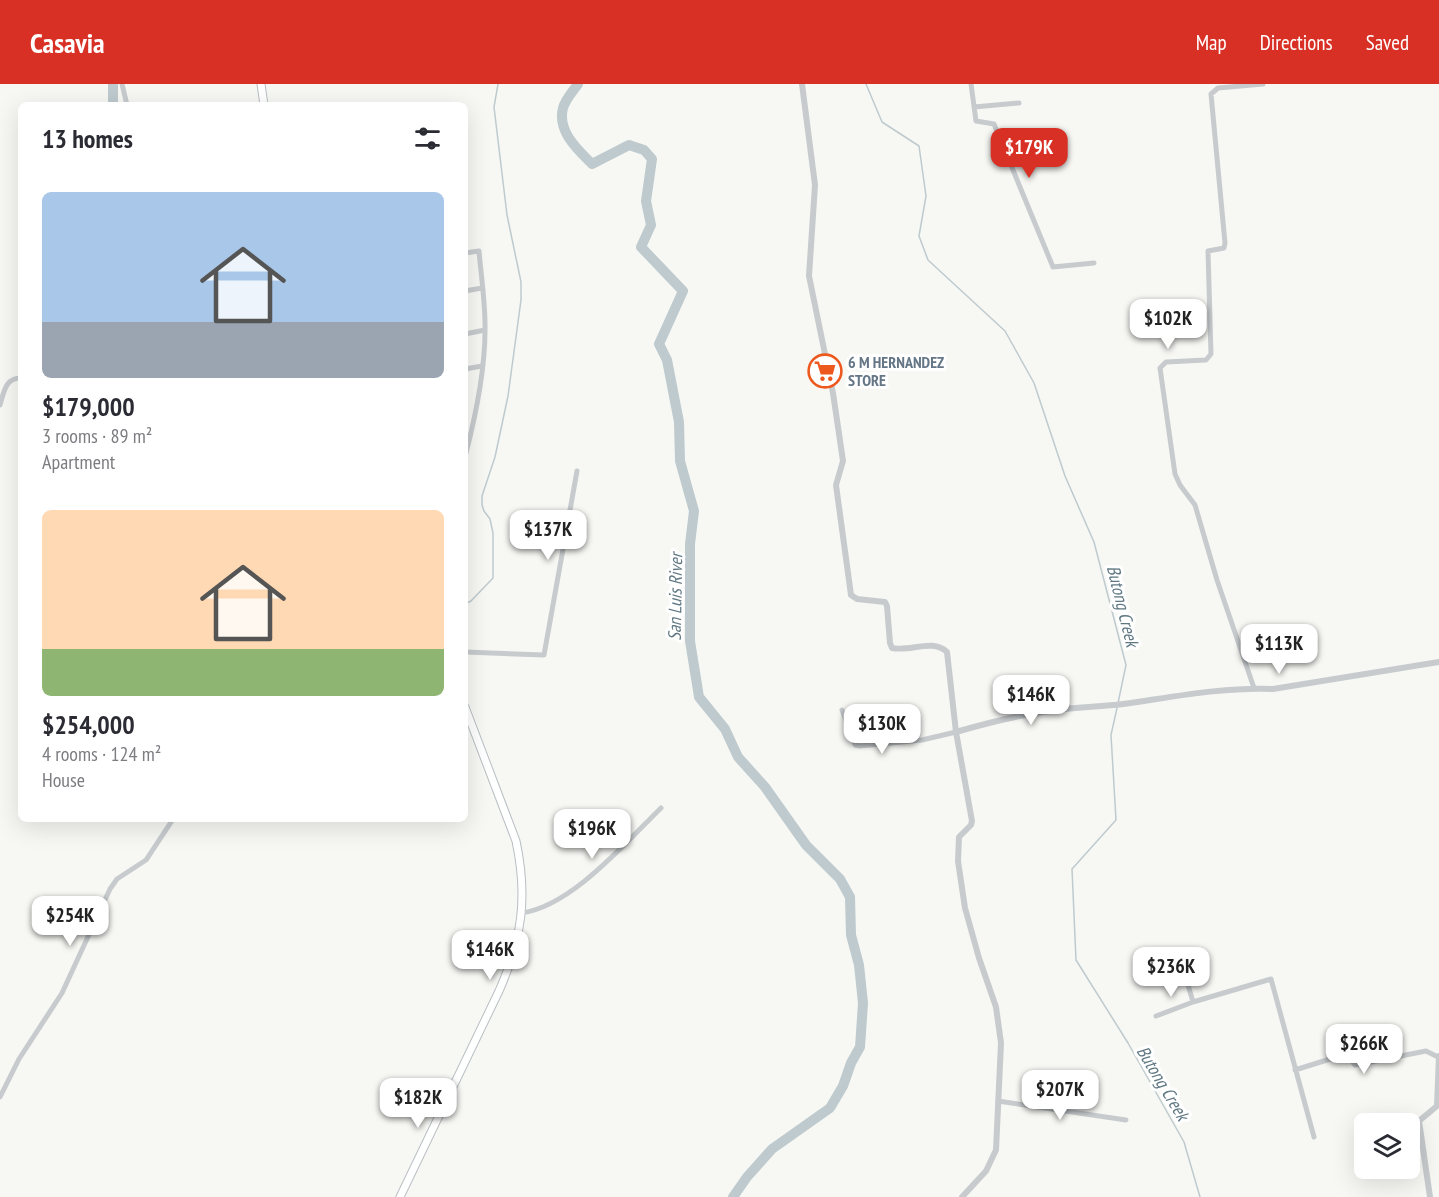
<!DOCTYPE html>
<meta charset="utf-8">
<style>
body{margin:0;font-family:"PT Sans Narrow",sans-serif;background:#f2f2f3;color:#2b2b33;height:100vh;display:flex;flex-direction:column;font-size:22px;white-space:nowrap}
*{box-sizing:border-box;margin:0}
p{font-size:20px;color:#7c7c81}
.icon{flex:none;width:33px;height:33px;fill:none;stroke:currentColor;stroke-width:2;stroke-linecap:round;stroke-linejoin:round}
.map{position:relative;flex:1;overflow:hidden}
.drawer{position:absolute;left:18px;top:18px;width:450px;height:720px;display:flex;flex-direction:column;background:#fff;border-radius:9px;box-shadow:0 6px 24px #0002}
.drawer>*{flex:none}
.buttons{position:absolute;left:1354px;top:1029px;display:grid;gap:12px}
.buttons a{display:grid;place-items:center;width:66px;height:66px;border-radius:9px;background:#fff;box-shadow:0 6px 24px #0002;font-size:30px}
.price{position:absolute;translate:-50% -51px;padding:0 14px;border-radius:12px;background:#fff;color:#222;font-size:20px;line-height:39px;filter:drop-shadow(0 2px 3px #0008)}
.price::after{content:'';position:absolute;left:50%;top:36px;width:18px;height:14px;margin-left:-9px;background:inherit;clip-path:polygon(0 0,100% 0,50% 100%)}
.price.active{background:#d93025;color:#fff}
ul{padding:0;list-style:none}
li{display:grid;align-content:center;gap:12px;height:318px;padding:0 24px}
li span{display:grid;place-items:center;height:186px;border-radius:9px;color:#555}
li>.icon{margin-inline-start:auto}
span .icon{width:108px;height:108px;fill:#fffc;stroke-width:1}
li b{font-size:26px}
h2{display:flex;justify-content:space-between;align-items:center;height:72px;padding:0 24px;font-size:26px}
header{display:flex;align-items:center;gap:36px;box-sizing:border-box;height:84px;padding:0 30px;background:#d93025;color:#fff}
header strong{font-size:28px}
nav{display:flex;gap:33px;margin-inline-start:auto;font-size:21px}
.map>svg:first-child{display:block}
.lines{fill:none;stroke-linecap:round;stroke-linejoin:round}
.stream{stroke:#becace;stroke-width:1.5}
.river{stroke:#becace;stroke-width:10}
.secondary-casing{stroke:#b9bec3;stroke-width:9}
.minor{stroke:#c7cbce;stroke-width:5}
.tertiary{stroke:#c7cbce;stroke-width:6}
.secondary{stroke:#fff;stroke-width:7}
.labels{text-anchor:middle;dominant-baseline:central;stroke-width:6;stroke-linejoin:round;paint-order:stroke}
.poi-label{font-size:16px;font-weight:bold;fill:#657687;stroke:#fff;text-anchor:start}
.water-label{font-size:18px;font-style:italic;fill:#607883;stroke:#fff}
</style>
<header>
<strong>Casavia</strong>
<nav><a>Map</a><a>Directions</a><a>Saved</a></nav>
</header>
<div class="map">
<svg width="1439" height="1113" viewBox="0 0 1439 1113">
<rect width="100%" height="100%" fill="#f7f8f4"/>
<g class="lines">
<path class="stream" d="M866,0L882,38L919,62L926,112L919,152L928,176L1005,247L1034,299L1065,392L1094,458L1126,581L1118,619
M465,520L471,517L493,494V449L490,435L484,427L482,421V412L495,373L508,312L521,216V198L507,131L494,23L498,0
M1117,624L1111,651L1116,736L1072,785L1076,876L1128,959L1184,1058L1200,1113"/>
<path class="river" d="M578,0C573,7 565,16 563,24C557,47 577,65 592,80L629,61L644,66L652,75L646,117L651,141L641,163L683,207L659,260L667,276L679,338L680,377L694,427L690,460V557L699,613L725,645L738,673L765,703L806,761L840,795L850,813L851,851L859,881L863,919L860,963L851,979L843,1002L830,1024L772,1065L747,1093L733,1113
M113,21V0"/>
<defs>
<path id="secondary" d="M261,0L264,21
M400,1113L499,907C522,855 528,813 516,757L465,623"/>
</defs>
<use href="#secondary" class="secondary-casing"/>
<path class="minor" d="M122,0L127,21
M971,0L976,37L994,40L1053,183L1094,179
M974,23L1019,19
M465,169L479,167C481,191 485,216 485,240C486,284 476,331 465,373
M465,207L482,204
M465,250L485,246
M465,285L482,282
M0,321C4,308 5,294 21,294
M465,568L544,571L577,387
M1254,604L1217,496L1195,421L1180,401L1175,390L1160,284L1166,278L1206,276L1211,270L1208,167L1224,164L1225,159L1211,10L1218,4L1263,0
M842,626L855,661L860,662L922,656L956,648
M521,829C571,823 626,758 661,724
M1179,870L1193,918L1271,895L1314,1053
M1156,932L1193,918
M1295,986L1346,970L1355,981L1426,967L1438,973
M0,1013L19,975L62,909L110,805L117,795L146,776L173,735
M998,1017L1126,1036"/>
<path class="tertiary" d="M802,0L815,101L809,192L833,309L843,377L836,401L851,511L857,515L885,518L887,522L890,559L892,564C910,568 933,554 947,568L956,648L972,737L971,741L959,753L958,777L965,824L979,874L996,923L1001,959L996,1066L986,1087L962,1113
M956,648C987,639 1018,631 1050,627C1074,623 1099,623 1123,620C1173,613 1222,603 1273,605L1439,578
M1430,1113L1419,1037L1437,1022L1439,972"/>
<use href="#secondary" class="secondary"/>
</g>
<defs>
<symbol id="supermarket-ring" viewBox="-11 -11 22 22"><circle r="9.5" fill="#fff" stroke="#ed581f" stroke-width="1.5"/><path d="M-6-5.5h2.5l.6 2H6L4.5 2H-2.5L-4.4-4H-6ZM-1.5 3.2a1.3 1.3 0 1 0 .1 0ZM3 3.2a1.3 1.3 0 1 0 .1 0Z" fill="#ed581f"/></symbol>
</defs>
<g fill-rule="evenodd">
<use href="#supermarket-ring" x="806" y="268" width="38" height="38"/>
</g>
<g class="labels">
<g class="poi-label">
<text x="848" y="278">6 M HERNANDEZ<tspan x="848" dy="18">STORE</tspan></text>
</g>
<g class="water-label">
<text transform="translate(675 513) rotate(-89)">San Luis River</text>
<text transform="translate(1123 522) rotate(76)">Butong Creek</text>
<text transform="translate(1163 999) rotate(59)">Butong Creek</text>
</g>
</g>
</svg>
<div class="buttons">
<a><svg class="icon" aria-label="layers" viewBox="0 0 24 24"><path d="M12 4l9 5-9 5-9-5zM3 14l9 5 9-5"/></svg></a>
</div>
<b class="price active" style="left:1029px;top:95px">$179K</b>
<b class="price" style="left:1168px;top:266px">$102K</b>
<b class="price" style="left:548px;top:477px">$137K</b>
<b class="price" style="left:1279px;top:591px">$113K</b>
<b class="price" style="left:1031px;top:642px">$146K</b>
<b class="price" style="left:882px;top:671px">$130K</b>
<b class="price" style="left:592px;top:776px">$196K</b>
<b class="price" style="left:70px;top:863px">$254K</b>
<b class="price" style="left:490px;top:897px">$146K</b>
<b class="price" style="left:1171px;top:914px">$236K</b>
<b class="price" style="left:1364px;top:991px">$266K</b>
<b class="price" style="left:1060px;top:1037px">$207K</b>
<b class="price" style="left:418px;top:1045px">$182K</b>
<section class="drawer">
<h2>13 homes<svg class="icon" aria-label="filters" viewBox="0 0 24 24"><path d="M4 7h16M4 17h16"/><circle cx="9" cy="7" r="2"/><circle cx="15" cy="17" r="2"/></svg></h2>
<ul>
<li><span style="background:linear-gradient(#a9c7e8 70%,#9aa5b1 0)"><svg class="icon" aria-label="home" viewBox="0 0 24 24"><path d="M3 11l9-7 9 7M6 9v11h12V9"/></svg></span><div><b>$179,000</b><p>3 rooms · 89 m²</p><p>Apartment</p></div></li>
<li><span style="background:linear-gradient(#ffd9b3 75%,#8fb573 0)"><svg class="icon" aria-label="home" viewBox="0 0 24 24"><path d="M3 11l9-7 9 7M6 9v11h12V9"/></svg></span><div><b>$254,000</b><p>4 rooms · 124 m²</p><p>House</p></div></li>
</ul>
</section>
</div>
